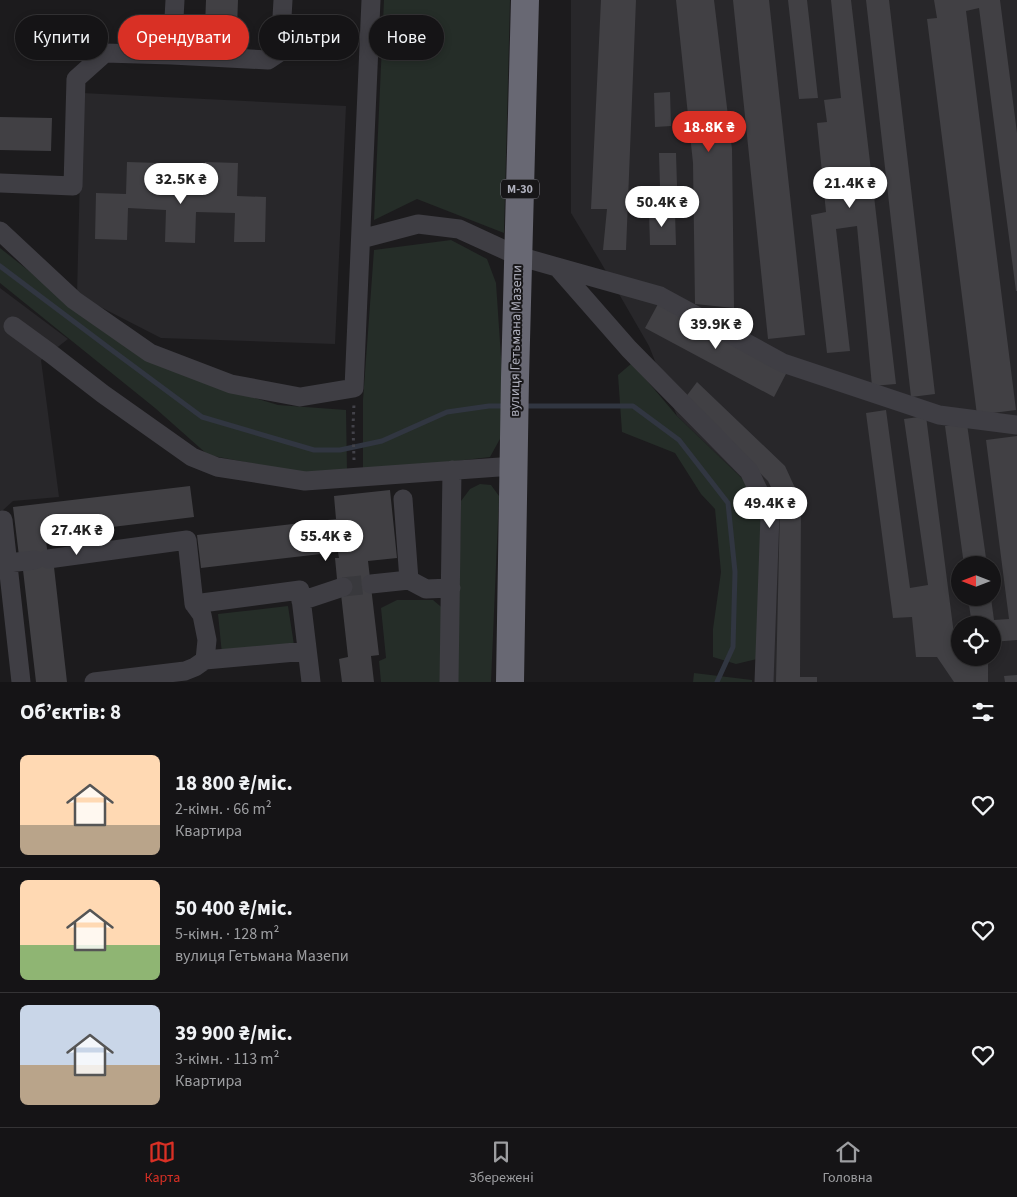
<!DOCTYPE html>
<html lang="uk">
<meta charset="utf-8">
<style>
body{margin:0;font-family:"Source Sans 3",sans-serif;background:#1e1d1f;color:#f1f3f6;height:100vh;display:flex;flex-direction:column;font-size:19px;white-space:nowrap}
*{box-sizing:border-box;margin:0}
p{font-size:16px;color:#9d9ea1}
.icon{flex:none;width:28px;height:28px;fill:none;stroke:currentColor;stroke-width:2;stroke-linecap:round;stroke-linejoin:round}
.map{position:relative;height:682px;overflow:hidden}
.details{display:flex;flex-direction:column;background:#151416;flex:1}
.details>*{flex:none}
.guide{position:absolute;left:15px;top:15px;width:500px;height:45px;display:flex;gap:10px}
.needle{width:32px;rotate:270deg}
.controls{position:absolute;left:951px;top:556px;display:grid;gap:10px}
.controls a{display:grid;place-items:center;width:50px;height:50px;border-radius:50%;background:#151416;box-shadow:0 2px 8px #0003,0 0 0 1px #343335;font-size:25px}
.price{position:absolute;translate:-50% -42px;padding:0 11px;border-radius:18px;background:#fff;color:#222;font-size:16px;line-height:32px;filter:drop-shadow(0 1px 2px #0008)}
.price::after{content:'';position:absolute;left:50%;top:30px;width:15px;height:11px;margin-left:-8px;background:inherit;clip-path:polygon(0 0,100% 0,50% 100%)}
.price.selected{background:#d93025;color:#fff}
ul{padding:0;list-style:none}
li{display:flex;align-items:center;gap:15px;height:125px;padding:0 20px}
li+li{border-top:1px solid #343335}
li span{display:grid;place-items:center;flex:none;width:140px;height:100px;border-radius:8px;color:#555}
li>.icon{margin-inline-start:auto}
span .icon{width:60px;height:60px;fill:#fffc;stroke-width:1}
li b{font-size:21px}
h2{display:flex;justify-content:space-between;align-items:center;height:60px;padding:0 20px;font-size:21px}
.pill{padding:0 18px;border-radius:22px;background:#151416;box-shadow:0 2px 8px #0003,0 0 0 1px #343335;font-size:18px;line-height:45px}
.pill.selected{background:#d93025;color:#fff}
.tab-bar{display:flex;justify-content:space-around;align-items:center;height:70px;border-top:1px solid #343335;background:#151416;font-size:14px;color:#9d9ea1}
.tab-bar a{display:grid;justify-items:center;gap:2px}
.tab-bar .selected{color:#d93025}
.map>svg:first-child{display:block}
.built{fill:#28272a;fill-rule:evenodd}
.green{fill:#252d28}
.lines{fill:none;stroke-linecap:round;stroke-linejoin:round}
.stream{stroke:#313641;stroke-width:5}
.building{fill:#414044}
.minor-tunnel{stroke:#39393d;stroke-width:19;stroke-dasharray:19 9;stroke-linecap:butt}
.path{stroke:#424249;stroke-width:3;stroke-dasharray:2.5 4;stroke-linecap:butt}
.minor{stroke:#3f3e44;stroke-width:19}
.highway{stroke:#686873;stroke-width:28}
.labels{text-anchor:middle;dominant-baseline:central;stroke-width:4;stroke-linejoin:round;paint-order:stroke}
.shield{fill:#171618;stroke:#81818b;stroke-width:1}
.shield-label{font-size:12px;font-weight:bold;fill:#aeafbc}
.street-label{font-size:14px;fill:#aeafbc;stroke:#171618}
</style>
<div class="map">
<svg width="1017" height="682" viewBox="0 0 1017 682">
<rect width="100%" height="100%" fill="#1c1b1d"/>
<path class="built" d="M571,0H1017V682H771L774,509L677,416L649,346L600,261L571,213ZM960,565H992V598H960ZM960,625H992V658H960Z
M82,93L346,106L335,344L161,338L77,295Z
M0,288L68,339L41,360L59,497L13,501L2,511H0Z"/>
<path class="green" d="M384,0H510L504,233L417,199L374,220Z
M451,240L487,259L496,283L502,372L501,437L490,457L363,472V400L374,250Z
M0,248L67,301L203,382L278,405L346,410L347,472L308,474L208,455L155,408L0,283Z
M632,363L677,416L751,487L764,520L757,659L736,664L713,657V629L721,572L715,509L701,494L675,453L622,432L618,375Z
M480,484L491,485L499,496L491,682H457L461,501L470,489Z
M397,600H433L446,611L443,682H381L379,661L386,658L381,608Z
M288,606L294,645L222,654L218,614Z
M694,673L752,680V682H693Z"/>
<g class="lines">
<path class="stream" d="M0,266L109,348L202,417L314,450H340L382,441L447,412L489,406H507
M523,406H633L679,440L728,503L735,572L733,647L717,682"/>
</g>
<path class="building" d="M206,0H238L237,28L205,27Z
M601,0H636L626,250H603L607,209H591Z
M676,0H714L732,149L734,308L695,304L693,163Z
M733,0H769L805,335L768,339Z
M788,0H807L818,98L799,99Z
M831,0H851L896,384L872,386L857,226L836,229L850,351L827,353L811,215L826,212L817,123L827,122L824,100L841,98Z
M866,0H889L935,394L911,397Z
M934,0H1000L1017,133V291H1016L979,8L966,11L1016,410L977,415L927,19L937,18Z
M670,92L671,126L655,127L654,93Z
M0,117L52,118L51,151L0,150Z
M659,153H676L677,186L660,187Z
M127,162L159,163L158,194L204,195L205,162L238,163L237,196L266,197L265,242H234L235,213L196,212L195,243L165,242L166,210L128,208L127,240L95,239L96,193L126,194Z
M649,212H675L676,245H650Z
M658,304L787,372L774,397L645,328Z
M697,382L785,466L801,501L800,677H817V682H776L780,506L768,481L685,398Z
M886,410L910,588L928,585L904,419L926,416L957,658L988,660V682H954L937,657H916L912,617L893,618L866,413Z
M967,424L987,565H964L945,426Z
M1017,436V640L992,642V625H972L968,598H991L994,620L1009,619L986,440Z
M190,486L194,517L55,534V529L41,531L43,540H46L49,567H54L67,682H36L23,570L19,556L13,507Z
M390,490L397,558L368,561L379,655L371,656L374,682H342L339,659L348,657L341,594L337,579L335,558H339L338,552L201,568L197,535L336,519L334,496Z
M1017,675V682H1005L1004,676Z"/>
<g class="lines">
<path class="minor-tunnel" d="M343,587L371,584"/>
<path class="path" d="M354,460L353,426L354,404"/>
<path class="minor" d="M172,55L268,60L280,52L283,0
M0,183L73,186L76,79L105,53L172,55L175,0
M0,231L74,300L150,353L231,384L300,397L354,388L371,0
M361,239L418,224L459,229L518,256L660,296L783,363L939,415L1017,425
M558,268L629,349L749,471L770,515L764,682
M13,326L50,353L103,394L192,457L217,467L305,481L513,466
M403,499L409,580
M3,520L21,682
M48,559L187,540L194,604L300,590L311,682
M8,563L35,560
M371,584L409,580L426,589L451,588
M301,601L343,587
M194,604L202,615L207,640L205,660L307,651
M94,682L185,671L195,667L205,660
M449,682L452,470"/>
<path class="highway" d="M510,682L515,378L525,0"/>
</g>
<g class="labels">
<rect class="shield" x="501" y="179.5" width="38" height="19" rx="4"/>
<g class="shield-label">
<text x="520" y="189">М-30</text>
</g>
<g class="street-label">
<text transform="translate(516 341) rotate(-89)">вулиця Гетьмана Мазепи</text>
</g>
</g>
</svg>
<div class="controls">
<a><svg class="needle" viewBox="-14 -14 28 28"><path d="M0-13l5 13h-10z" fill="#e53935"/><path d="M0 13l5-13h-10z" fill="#9d9ea1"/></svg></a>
<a><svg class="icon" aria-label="locate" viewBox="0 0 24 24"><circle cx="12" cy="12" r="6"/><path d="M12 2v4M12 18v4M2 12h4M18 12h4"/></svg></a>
</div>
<b class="price selected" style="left:709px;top:153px">18.8K ₴</b>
<b class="price" style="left:181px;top:205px">32.5K ₴</b>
<b class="price" style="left:850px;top:209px">21.4K ₴</b>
<b class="price" style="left:662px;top:228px">50.4K ₴</b>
<b class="price" style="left:716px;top:350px">39.9K ₴</b>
<b class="price" style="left:770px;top:529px">49.4K ₴</b>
<b class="price" style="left:77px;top:556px">27.4K ₴</b>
<b class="price" style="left:326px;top:562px">55.4K ₴</b>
<div class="guide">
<a class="pill">Купити</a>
<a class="pill selected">Орендувати</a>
<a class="pill">Фільтри</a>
<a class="pill">Нове</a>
</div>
</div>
<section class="details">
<h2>Об’єктів: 8<svg class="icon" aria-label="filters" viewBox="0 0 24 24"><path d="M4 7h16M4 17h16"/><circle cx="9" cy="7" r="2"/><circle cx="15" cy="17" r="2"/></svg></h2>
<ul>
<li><span style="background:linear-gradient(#ffd9b3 70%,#b9a48a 0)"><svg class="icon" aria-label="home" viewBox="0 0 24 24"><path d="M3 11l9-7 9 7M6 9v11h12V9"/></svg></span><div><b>18 800 ₴/міс.</b><p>2-кімн. · 66 m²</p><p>Квартира</p></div><svg class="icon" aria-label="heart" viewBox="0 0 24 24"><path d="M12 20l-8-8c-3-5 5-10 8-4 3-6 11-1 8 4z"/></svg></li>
<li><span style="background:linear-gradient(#ffd9b3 65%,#8fb573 0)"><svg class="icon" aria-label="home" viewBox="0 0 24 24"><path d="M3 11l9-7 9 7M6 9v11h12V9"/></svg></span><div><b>50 400 ₴/міс.</b><p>5-кімн. · 128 m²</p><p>вулиця Гетьмана Мазепи</p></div><svg class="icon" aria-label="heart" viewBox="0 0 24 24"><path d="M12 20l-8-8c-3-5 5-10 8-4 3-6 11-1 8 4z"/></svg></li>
<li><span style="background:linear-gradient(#c9d6e8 60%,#b9a48a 0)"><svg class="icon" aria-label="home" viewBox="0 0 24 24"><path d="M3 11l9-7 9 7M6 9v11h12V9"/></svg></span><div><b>39 900 ₴/міс.</b><p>3-кімн. · 113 m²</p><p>Квартира</p></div><svg class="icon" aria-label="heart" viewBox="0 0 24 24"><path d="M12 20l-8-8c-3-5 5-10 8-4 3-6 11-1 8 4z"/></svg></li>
</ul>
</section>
<nav class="tab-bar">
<a class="selected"><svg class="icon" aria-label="map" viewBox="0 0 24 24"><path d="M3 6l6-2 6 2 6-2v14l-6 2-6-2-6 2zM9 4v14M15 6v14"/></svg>Карта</a>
<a><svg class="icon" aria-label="saved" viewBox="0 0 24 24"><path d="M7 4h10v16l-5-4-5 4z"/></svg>Збережені</a>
<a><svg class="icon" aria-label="home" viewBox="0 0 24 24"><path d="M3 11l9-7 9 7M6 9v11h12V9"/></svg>Головна</a>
</nav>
